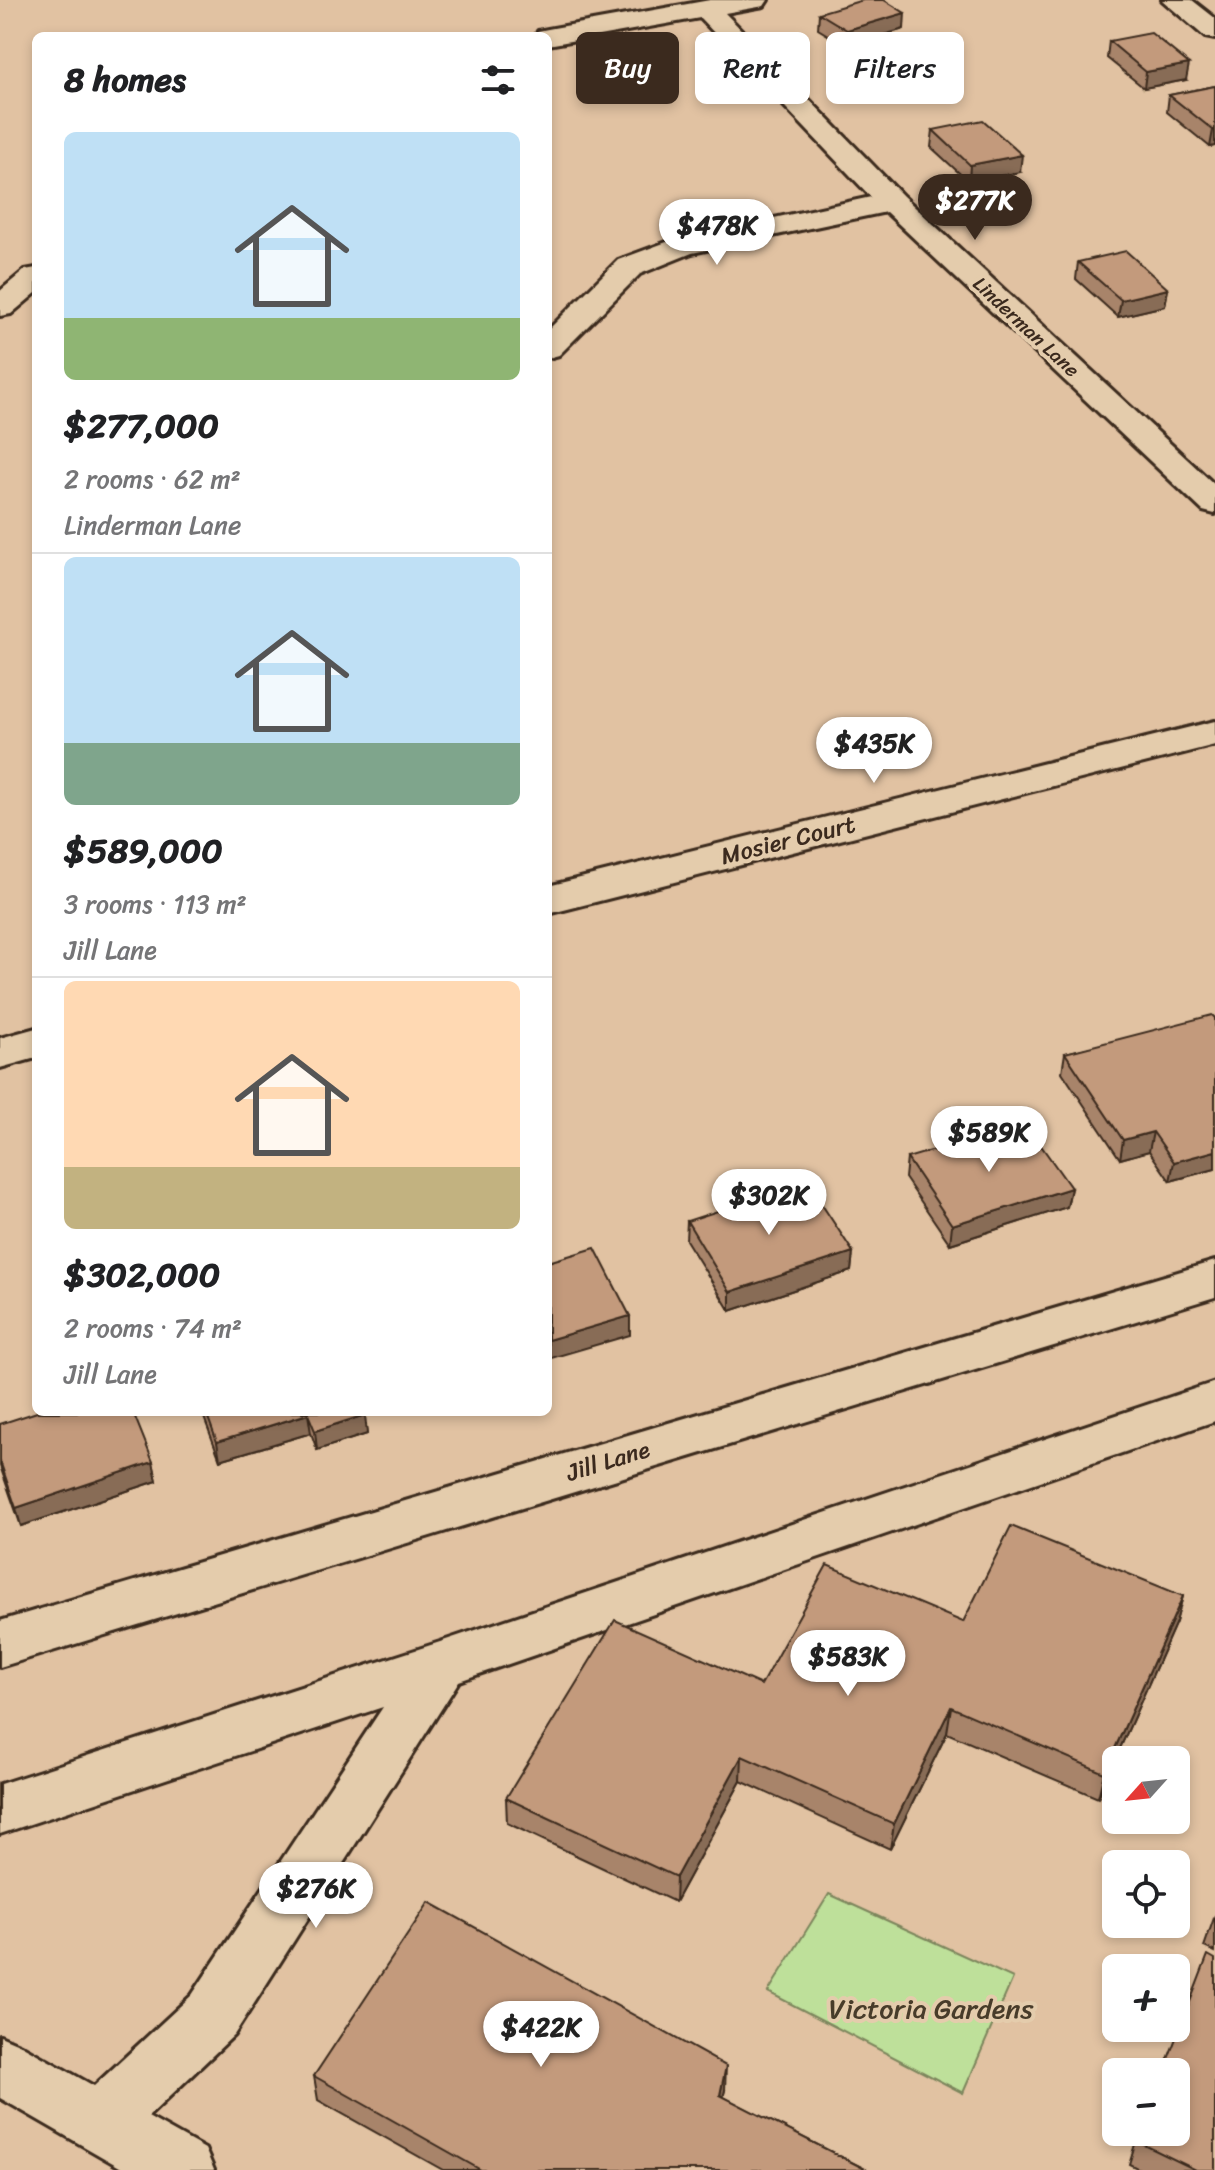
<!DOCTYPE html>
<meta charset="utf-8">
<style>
body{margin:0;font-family:Sriracha,sans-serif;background:#f6f6f6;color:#202124;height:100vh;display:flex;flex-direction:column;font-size:30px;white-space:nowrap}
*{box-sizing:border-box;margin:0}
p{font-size:26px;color:#757577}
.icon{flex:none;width:44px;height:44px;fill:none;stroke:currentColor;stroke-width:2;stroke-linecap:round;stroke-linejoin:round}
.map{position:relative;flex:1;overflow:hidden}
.drawer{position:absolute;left:32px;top:32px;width:520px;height:1384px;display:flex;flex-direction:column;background:#fff;border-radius:12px;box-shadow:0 4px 12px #0003}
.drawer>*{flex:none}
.guide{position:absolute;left:576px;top:32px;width:518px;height:72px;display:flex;gap:16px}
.needle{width:52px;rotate:243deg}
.tools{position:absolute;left:1102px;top:1746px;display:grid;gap:16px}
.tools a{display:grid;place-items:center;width:88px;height:88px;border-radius:12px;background:#fff;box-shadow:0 4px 12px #0003;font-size:40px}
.price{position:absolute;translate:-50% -68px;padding:0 18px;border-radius:28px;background:#fff;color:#222;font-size:26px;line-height:52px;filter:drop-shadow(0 2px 4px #0008)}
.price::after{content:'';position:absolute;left:50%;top:48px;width:24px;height:18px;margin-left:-12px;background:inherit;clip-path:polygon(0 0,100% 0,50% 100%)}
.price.on{background:#3b2a1e;color:#fff}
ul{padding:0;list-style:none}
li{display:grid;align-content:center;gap:16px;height:424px;padding:0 32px}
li+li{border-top:2px solid #e0e0e0}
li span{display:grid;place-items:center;height:248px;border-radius:12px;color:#555}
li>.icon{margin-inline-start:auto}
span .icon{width:144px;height:144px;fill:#fffc;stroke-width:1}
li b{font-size:34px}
h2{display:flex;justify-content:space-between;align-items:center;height:96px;padding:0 32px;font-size:34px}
.chip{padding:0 28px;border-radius:12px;background:#fff;box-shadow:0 4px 12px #0003;font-size:28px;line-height:72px}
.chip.on{background:#3b2a1e;color:#fff}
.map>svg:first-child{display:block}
.green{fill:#bee09a;stroke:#7c855c;stroke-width:2}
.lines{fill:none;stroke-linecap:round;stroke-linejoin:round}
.minor-casing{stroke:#3b2a1e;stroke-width:6}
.minor{fill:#e4ccac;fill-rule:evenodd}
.wall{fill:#a8846b;stroke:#3b2a1e;stroke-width:2}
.shaded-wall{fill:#886c57;stroke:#3b2a1e;stroke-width:2}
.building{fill:#c39a7c;stroke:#3b2a1e;stroke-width:2}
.labels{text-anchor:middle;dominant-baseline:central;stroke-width:8;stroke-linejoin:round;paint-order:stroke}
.far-street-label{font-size:20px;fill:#3b2a1e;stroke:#e4ccac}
.street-label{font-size:24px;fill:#3b2a1e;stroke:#e4ccac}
.near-park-label{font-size:28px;fill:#483c2a;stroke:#e4ccac}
</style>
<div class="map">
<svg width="1215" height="2170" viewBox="0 0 1215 2170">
<rect width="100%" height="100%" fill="#e1c2a2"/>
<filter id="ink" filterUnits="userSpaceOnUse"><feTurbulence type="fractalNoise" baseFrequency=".0125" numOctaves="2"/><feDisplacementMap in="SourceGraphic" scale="16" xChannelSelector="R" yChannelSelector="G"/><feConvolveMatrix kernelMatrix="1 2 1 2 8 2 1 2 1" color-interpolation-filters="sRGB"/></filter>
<g filter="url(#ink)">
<path class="green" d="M829,1894L1013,1978L963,2093L768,1992Z"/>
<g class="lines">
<defs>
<path id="minor" d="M710,0H768L764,6L725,13L903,196L1215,485V514L1203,511L886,212L692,253L640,274L559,355L548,358V330L618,260L672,240L871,197L700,18L548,45V36H535L538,31L548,29Z
M1162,0H1192L1215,18V39L1205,37Z
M36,268V293L11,314L0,316V291L25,270Z
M1215,721V745L548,914V886Z
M36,1028V1058L0,1068V1038Z
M1215,1261V1297L0,1667V1621Z
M1215,1382V1421L459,1681L234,2035L148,2117L205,2149L214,2170H125L0,2098V2036L21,2045L94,2086L192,1995L383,1707L0,1834V1784L440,1642Z"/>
</defs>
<use href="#minor" class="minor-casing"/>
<use href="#minor" class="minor"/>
</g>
<path class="wall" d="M819,13L904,29L846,46L818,29Z
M1109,41L1186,80L1144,88L1107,58Z
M1215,86V146L1210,147L1167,112L1169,95Z
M933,130L1020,172L969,182L931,147Z
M1078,262L1168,289L1165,306L1118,317L1076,279Z
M1215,1018V1169L1170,1181L1149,1151L1120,1159L1062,1072L1065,1053Z
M907,1158L1071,1188L1067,1207L950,1244L905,1178Z
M687,1221L853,1252L851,1271L730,1311L686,1240Z
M202,1412H363L367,1434L317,1450L311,1433L220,1460Z
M0,1424L153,1462L157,1481L21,1526L0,1466Z
M1183,1596L1176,1622L1098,1798L947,1733L890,1849L741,1781L675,1902L507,1823L506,1798L761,1685L963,1622Z
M1215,1915V1952L1204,1947Z
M314,2076L725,2090L723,2097L867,2170H443L318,2100Z
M1136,2141L1215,2170H1141L1129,2164Z"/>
<path class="shaded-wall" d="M905,13L904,29L846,46L847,30Z
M1189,64L1186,80L1144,88L1146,72Z
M1213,130H1215V146L1210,147Z
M1022,155L1020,172L969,182L970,165Z
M1168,289L1165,306L1118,317L1121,300Z
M1153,1132L1149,1151L1120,1159L1123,1140Z
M1215,1151V1169L1170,1181L1174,1162Z
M1071,1188L1067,1207L950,1244L952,1225Z
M853,1252L851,1271L730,1311V1292Z
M630,1316V1335L548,1359V1340Z
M308,1414L311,1433L220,1460L217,1442Z
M365,1415L367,1434L317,1450L315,1431Z
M153,1462L157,1481L21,1526L16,1508Z
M1183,1596L1176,1622L1098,1798L1104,1773Z
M951,1707L947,1733L890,1849L894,1824Z
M742,1756L741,1781L675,1902L676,1877Z
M726,2066L725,2090L718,2118L720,2095Z"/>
<path class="building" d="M863,0H884L905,13L847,30L819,13Z
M1151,33L1189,64L1146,72L1109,41Z
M1215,86V130H1213L1169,95Z
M983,120L1022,155L970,165L933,130Z
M1126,251L1168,289L1121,300L1078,262Z
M1212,1015L1215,1018V1151L1174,1162L1153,1132L1123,1140L1065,1053Z
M1025,1123L1071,1188L952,1225L907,1158Z
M807,1182L853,1252L730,1292L687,1221Z
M595,1248L630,1316L548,1340V1262Z
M37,1412H133L153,1462L16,1508L0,1461V1424Z
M206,1412H363L365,1415L315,1431L308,1414L217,1442Z
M1011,1526L1183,1596L1104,1773L951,1707L894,1824L742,1756L676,1877L506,1798L615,1620L761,1685L827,1565L963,1622Z
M429,1902L726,2066L720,2095L867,2170H481L314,2076Z
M1208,1955L1215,1959V2170H1196L1136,2141L1139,2132H1176V2072H1163Z"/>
</g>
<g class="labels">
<g class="far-street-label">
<text transform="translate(1026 327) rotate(43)">Linderman Lane</text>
</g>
<g class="street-label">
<text transform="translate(788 840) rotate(-14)">Mosier Court</text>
<text transform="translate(608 1461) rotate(-17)">Jill Lane</text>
</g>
<g class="near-park-label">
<text x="931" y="2008">Victoria Gardens</text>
</g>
</g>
</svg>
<div class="tools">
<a><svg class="needle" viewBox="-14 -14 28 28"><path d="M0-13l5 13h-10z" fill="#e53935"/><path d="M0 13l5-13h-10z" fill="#757577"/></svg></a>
<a><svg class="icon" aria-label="locate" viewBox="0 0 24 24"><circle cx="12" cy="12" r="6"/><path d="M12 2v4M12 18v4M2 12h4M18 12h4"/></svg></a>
<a>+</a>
<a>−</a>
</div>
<b class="price on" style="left:975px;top:242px">$277K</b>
<b class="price" style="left:717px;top:267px">$478K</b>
<b class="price" style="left:874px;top:785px">$435K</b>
<b class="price" style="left:989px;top:1174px">$589K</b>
<b class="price" style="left:769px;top:1237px">$302K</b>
<b class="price" style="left:848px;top:1698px">$583K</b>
<b class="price" style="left:316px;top:1930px">$276K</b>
<b class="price" style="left:541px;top:2069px">$422K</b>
<div class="guide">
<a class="chip on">Buy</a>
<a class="chip">Rent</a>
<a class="chip">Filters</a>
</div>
<section class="drawer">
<h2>8 homes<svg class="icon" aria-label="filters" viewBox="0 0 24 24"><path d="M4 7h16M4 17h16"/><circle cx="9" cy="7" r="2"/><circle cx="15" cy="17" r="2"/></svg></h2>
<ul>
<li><span style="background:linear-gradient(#bfe0f5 75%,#8fb573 0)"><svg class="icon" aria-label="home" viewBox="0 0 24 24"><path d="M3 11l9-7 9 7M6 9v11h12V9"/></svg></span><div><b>$277,000</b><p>2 rooms · 62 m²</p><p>Linderman Lane</p></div></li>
<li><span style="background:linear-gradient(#bfe0f5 75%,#7fa58c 0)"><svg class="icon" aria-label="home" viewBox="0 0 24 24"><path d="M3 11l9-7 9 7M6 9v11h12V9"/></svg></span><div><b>$589,000</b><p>3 rooms · 113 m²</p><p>Jill Lane</p></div></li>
<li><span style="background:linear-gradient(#ffd9b3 75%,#c2b280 0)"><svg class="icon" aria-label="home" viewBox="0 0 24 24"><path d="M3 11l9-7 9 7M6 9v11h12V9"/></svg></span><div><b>$302,000</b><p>2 rooms · 74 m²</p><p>Jill Lane</p></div></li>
</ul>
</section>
</div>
